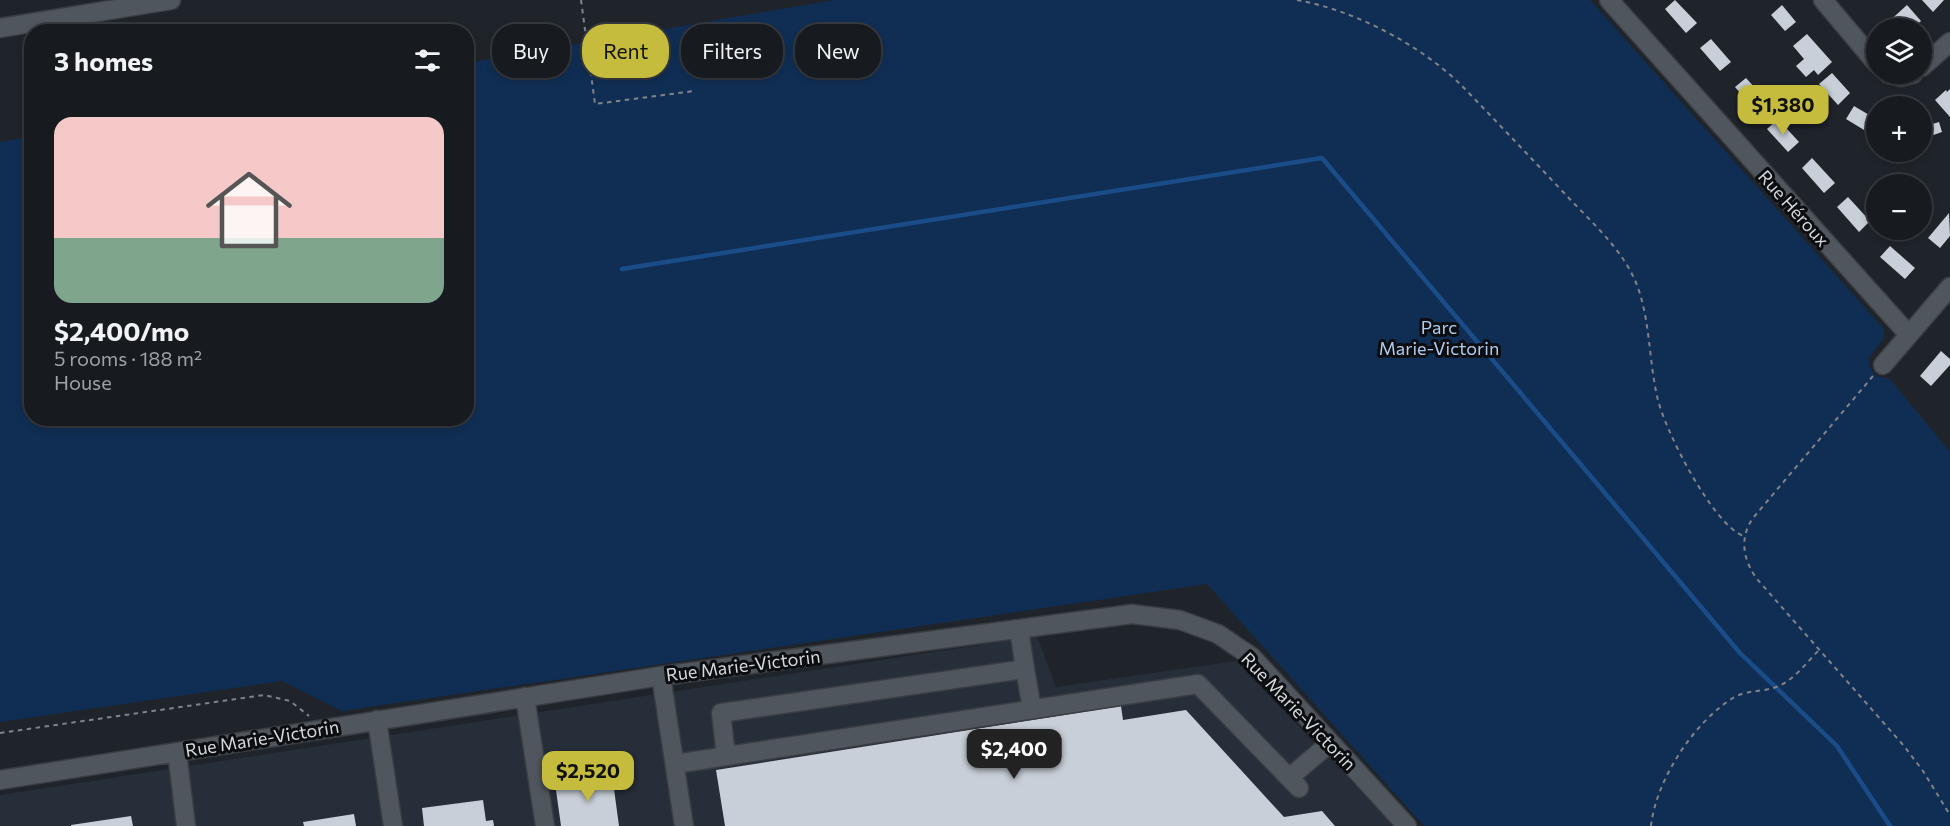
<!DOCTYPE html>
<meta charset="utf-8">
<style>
body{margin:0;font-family:Commissioner,sans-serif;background:#202429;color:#f1f3f6;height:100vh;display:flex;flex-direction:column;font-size:22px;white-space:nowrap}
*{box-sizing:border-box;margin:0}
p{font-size:20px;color:#9ea1a5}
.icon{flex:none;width:33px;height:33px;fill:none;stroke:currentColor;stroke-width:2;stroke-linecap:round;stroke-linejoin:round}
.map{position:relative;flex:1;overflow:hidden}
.details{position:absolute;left:24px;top:24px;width:450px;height:402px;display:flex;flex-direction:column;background:#171b20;border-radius:24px;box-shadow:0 3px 9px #0003,0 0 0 2px #36393e}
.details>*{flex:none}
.guide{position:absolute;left:492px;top:24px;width:570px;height:54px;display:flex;gap:12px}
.controls{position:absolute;left:1866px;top:18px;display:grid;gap:12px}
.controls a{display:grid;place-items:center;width:66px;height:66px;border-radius:50%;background:#171b20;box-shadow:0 3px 9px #0003,0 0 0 2px #36393e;font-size:30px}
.price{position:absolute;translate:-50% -51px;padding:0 14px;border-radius:12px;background:#c5bc3d;color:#111;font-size:20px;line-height:39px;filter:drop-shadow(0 2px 3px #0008)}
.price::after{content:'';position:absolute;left:50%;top:36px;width:18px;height:14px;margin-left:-9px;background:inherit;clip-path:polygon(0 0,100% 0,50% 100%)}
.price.on{background:#222;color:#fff}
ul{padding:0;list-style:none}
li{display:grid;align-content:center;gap:12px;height:318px;padding:0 30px}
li+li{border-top:2px solid #36393e}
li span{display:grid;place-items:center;height:186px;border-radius:18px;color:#555}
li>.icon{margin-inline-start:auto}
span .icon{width:108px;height:108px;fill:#fffc;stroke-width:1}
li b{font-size:26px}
h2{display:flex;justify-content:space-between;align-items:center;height:72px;padding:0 30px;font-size:26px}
.pill{padding:0 21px;border-radius:24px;background:#171b20;box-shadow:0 3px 9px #0003,0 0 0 2px #36393e;font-size:21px;line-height:54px}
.pill.on{background:#c5bc3d;color:#111}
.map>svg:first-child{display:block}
.built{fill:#262e3a}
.green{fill:#102e53}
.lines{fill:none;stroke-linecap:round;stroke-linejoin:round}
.stream{stroke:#1a4c88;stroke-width:4.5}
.building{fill:#c8cfd8}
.minor-casing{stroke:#3a3e43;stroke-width:21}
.path{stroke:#80848a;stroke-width:2;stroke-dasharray:4.5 4.5;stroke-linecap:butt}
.minor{stroke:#50565e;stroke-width:18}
.labels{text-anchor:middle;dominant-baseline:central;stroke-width:6;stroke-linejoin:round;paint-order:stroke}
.street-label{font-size:18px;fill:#d5d8dd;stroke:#0b0d10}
.park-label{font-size:18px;fill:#b0cbee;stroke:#0b0d10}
</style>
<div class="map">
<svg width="1950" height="826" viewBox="0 0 1950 826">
<rect width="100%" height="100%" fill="#1f242b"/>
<path class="built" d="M1037,636L1056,687L1236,661L1394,826H0V795Z"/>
<path class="green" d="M834,0H1590L1884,329V338L1869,358C1868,371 1876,379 1889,378L1950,452V826H1424L1207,584L342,711L282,681L0,722V142L31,137L32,418H466L467,63Z"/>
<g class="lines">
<path class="stream" d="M622,269L1322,158L1740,653L1837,746L1890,826"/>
</g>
<path class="building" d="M1675,0L1697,23L1686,33L1665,9Z
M1922,0H1944L1933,12Z
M1782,5L1796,22L1785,31L1771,15Z
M1907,5L1921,21L1913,28H1890L1886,24Z
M1807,34L1832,62L1818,75L1814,70L1806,77L1796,66L1804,59L1793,46Z
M1711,39L1731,62L1720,71L1700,48Z
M1832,73L1850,93L1838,105L1819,84Z
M1746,78L1767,101L1756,111L1735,87Z
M1950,89V117L1935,100L1946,90L1947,92Z
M1854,106L1876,119V132L1874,136L1846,119Z
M1778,119L1799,142L1788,152L1767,129Z
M1928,122L1929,125L1939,122L1942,132L1922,139V124Z
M1812,158L1835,183L1824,193L1802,168Z
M1848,197L1870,221L1859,232L1837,207Z
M1949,213L1950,236L1940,248L1928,238Z
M1890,246L1915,268L1905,279L1880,257Z
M1941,351L1950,359V365L1931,386L1920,376Z
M1121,706L1123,720L1186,710L1284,817L1322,811L1335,826H725L716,770Z
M612,774L619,826H561L555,783Z
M483,800L486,821L493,820L494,826H424L422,808Z
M354,814L356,826H304L303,822Z
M131,816L133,826H71V825Z"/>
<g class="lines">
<defs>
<path id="minor" d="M1609,0L1909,335
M1823,0L1876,63
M0,28L171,0
M1922,67L1950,42
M1888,74L1901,77L1913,74
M1883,365L1950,287
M1025,669L1032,709
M661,676L684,826
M525,697L545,826
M377,720L393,826
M177,752L186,826
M726,756L721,713L1025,669L1019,629
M675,764L1198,684L1299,788
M1289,778L1330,743
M0,780L661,676L1132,614L1180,620L1218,634L1252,657L1407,826"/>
</defs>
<use href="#minor" class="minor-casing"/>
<path class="path" d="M581,0L595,104L694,91
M1297,0C1354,10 1421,45 1462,86C1497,122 1531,158 1566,195C1592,223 1625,251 1638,288C1650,322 1649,360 1657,396C1663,427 1713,526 1744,536
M1873,376L1753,518C1739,538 1743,560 1757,579L1904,746L1923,771L1950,815
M0,733L264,695L290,701L309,716
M1651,826C1656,780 1694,722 1733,698C1746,690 1760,692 1773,688C1792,683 1806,663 1819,650"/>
<use href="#minor" class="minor"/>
</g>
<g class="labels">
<g class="street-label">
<text transform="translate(1794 208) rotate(48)">Rue Héroux</text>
<text transform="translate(743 665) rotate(-7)">Rue Marie-Victorin</text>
<text transform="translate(1299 711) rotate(46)">Rue Marie-Victorin</text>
<text transform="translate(262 738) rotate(-9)">Rue Marie-Victorin</text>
</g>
<g class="park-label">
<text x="1439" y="327">Parc<tspan x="1439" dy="21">Marie-Victorin</tspan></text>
</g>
</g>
</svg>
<div class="controls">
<a><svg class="icon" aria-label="layers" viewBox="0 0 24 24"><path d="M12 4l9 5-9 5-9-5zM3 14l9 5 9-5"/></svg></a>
<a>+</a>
<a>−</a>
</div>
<b class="price" style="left:1783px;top:136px">$1,380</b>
<b class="price on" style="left:1014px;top:780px">$2,400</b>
<b class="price" style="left:588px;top:802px">$2,520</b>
<div class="guide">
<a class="pill">Buy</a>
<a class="pill on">Rent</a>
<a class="pill">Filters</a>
<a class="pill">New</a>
</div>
<section class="details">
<h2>3 homes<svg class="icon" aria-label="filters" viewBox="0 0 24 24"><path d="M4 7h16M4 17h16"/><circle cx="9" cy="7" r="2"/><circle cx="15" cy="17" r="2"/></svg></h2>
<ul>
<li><span style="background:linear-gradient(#f6c9c9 65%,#7fa58c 0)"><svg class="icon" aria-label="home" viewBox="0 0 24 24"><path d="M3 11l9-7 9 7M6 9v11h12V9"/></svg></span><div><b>$2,400/mo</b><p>5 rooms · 188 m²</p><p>House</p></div></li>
</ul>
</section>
</div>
